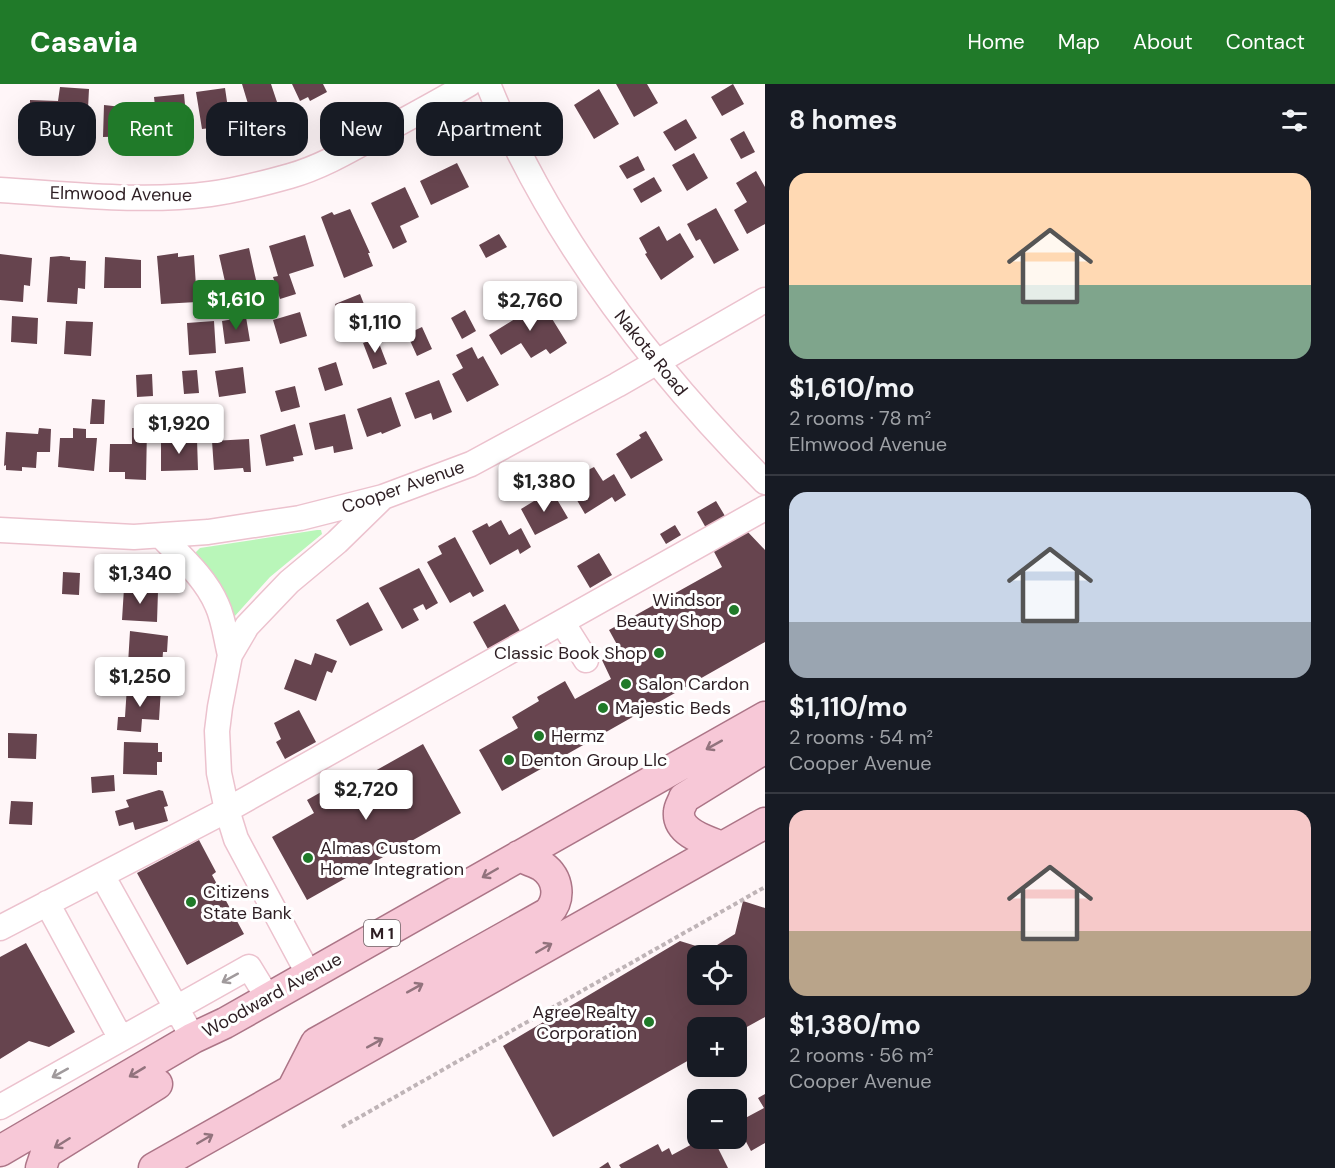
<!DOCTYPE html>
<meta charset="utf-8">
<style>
body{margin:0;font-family:"DM Sans",sans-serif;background:#20242c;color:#f1f3f6;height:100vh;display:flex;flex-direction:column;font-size:22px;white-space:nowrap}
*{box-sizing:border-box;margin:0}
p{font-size:20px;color:#9ea1a6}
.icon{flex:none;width:33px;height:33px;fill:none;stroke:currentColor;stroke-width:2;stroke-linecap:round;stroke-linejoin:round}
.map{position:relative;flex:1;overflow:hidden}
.sheet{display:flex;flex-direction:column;background:#171b24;width:570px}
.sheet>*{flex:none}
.hud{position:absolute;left:18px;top:18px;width:570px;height:54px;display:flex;gap:12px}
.tools{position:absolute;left:687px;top:861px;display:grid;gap:12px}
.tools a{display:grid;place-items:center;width:60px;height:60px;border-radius:12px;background:#171b24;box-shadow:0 6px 24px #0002;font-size:30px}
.price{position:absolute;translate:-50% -51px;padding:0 14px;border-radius:6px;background:#fff;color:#222;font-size:20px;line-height:39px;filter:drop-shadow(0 2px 3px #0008)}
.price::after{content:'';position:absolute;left:50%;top:36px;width:18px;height:14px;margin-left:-9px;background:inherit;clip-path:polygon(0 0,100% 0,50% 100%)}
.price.on{background:#207a29;color:#fff}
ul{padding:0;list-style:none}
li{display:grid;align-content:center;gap:12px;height:318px;padding:0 24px}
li+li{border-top:2px solid #363941}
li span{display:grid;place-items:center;height:186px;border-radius:18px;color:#555}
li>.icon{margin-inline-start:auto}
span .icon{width:108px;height:108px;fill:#fffc;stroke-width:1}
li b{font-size:26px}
h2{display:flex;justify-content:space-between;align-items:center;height:72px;padding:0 24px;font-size:26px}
.chip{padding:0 21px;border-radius:18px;background:#171b24;box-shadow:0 6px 24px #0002;font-size:21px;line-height:54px}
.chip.on{background:#207a29;color:#fff}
header{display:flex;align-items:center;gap:36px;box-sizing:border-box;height:84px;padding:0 30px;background:#207a29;color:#fff}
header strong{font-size:28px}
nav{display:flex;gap:33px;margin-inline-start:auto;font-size:21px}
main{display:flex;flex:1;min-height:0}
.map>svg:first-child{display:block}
.green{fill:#b9f6b9}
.building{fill:#66444e;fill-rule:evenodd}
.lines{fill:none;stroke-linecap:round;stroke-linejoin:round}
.minor-casing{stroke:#ecc2ce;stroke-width:27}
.major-casing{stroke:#ac7587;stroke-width:33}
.path{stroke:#bfb4b7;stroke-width:4;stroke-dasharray:4.5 3;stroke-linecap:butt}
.minor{stroke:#fff;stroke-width:24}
.major{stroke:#f7c8d7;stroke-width:30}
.oneway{stroke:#92737d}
.oneway2{stroke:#a09a9c}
.poi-dot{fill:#207a29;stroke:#fff;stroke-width:2}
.labels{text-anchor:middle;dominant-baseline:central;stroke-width:6;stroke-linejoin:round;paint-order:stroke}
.shield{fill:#fff;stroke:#6c6265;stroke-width:1.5}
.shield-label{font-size:16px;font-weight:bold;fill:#2d1e23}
.street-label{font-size:18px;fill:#2d1e23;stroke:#fff}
.poi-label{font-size:18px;fill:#2d1e23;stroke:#fff;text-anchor:start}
</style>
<header>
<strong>Casavia</strong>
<nav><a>Home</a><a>Map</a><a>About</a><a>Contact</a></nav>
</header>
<main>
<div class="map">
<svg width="765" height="1084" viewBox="0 0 765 1084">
<rect width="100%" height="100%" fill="#fff6f8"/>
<path class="green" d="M317,446H321L322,450L270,493L234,533H232L197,475L196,468L200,464Z"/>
<path class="building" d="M242,0H271L281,30L262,36L261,31L252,33Z
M292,0H323L327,8L310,17L308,13L300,17Z
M616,0H647L658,19L634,33Z
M733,0L744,20L722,32L711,13Z
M60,3L89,5L87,44L52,43L51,51L29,50L30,16L58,17Z
M225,4L231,45L212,48L211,44L202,45L196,8Z
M599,5L619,40L594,55L574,21Z
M184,10L188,52L168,53L167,49H158L154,13Z
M104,21L140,25L139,52L103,53Z
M686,35L697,54L675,67L663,48Z
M744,47L755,68L741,75L730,55Z
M694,69L708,94L687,107L672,81Z
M638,72L645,86L627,95L619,82Z
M457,79L469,103L431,121L420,97Z
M756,87L765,103V140L747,150L734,126L747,118L736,99Z
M654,93L662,107L641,119L633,105Z
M405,103L419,133L400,142L407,158L393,165L371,119Z
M716,124L739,166L714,180L700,155L696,157L687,140Z
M350,125L370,169H368L373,182L344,194L321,133L332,128L334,131Z
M659,142L667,157L680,149L694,173L661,196L645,170L647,169L639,154Z
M499,150L507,163L486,174L479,161Z
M305,151L314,182L289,190L296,210L280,215L273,193L278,192L269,162Z
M249,164L258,205L228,211L219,171Z
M178,169V173L194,171L197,218L161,220L157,172Z
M0,170L32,174L30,202L24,201L23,218L0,216Z
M61,172L70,173V176L86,177L85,205L78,204L77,220L47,218L50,173Z
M105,173L141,176V204H104Z
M360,210L369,233L344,243L335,220Z
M538,212L567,259L550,270L546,265L531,274L521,259L501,271L489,251L526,228L523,222Z
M465,226L476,247L462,255L451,234Z
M300,228L307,252L280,260L273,236Z
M12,232L38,234L37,260L11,258Z
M246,233L250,257L225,260L222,237Z
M66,237L93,238L91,272L64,270Z
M214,237L216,269L189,271L187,239Z
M422,243L432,265L417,272L407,250Z
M377,254L387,280L373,285L363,259Z
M472,263L478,275L483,272L499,301L467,318L452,290L463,284L456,271Z
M336,278L343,301L325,307L318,284Z
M243,283L246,309L219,313L215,287Z
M197,286L199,309L184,310L182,287Z
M152,290L153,312L137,313L136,291Z
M439,296L452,328L433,336L431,329L415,335L405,309Z
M295,302L300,323L281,328L275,307Z
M391,313L401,342L382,350L381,348L367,353L357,325Z
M92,315L105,316L104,340H90Z
M345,330L353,365L334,369L333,362L315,366L309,339Z
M295,340L303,371L293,373L294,377L266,382L260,351Z
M39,344L51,345L50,368H37L36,384L22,383V387L6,386V381L4,382L6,348L38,350Z
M73,344L86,345V354H97L94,387L58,383L60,354H73Z
M132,344H147L146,396L125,395V388H109L110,360H132Z
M646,347L663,376L631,395L616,370L641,354L639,351Z
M181,355H197L198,386L161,387V357H181Z
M249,355L251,388H244L243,384L214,386L212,357Z
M594,383L603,397L614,390L626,411L615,418L612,413L585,430L567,399L575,394L574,393Z
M552,407L568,434L535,451L521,425L534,417L533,416Z
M716,417L725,432L706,444L697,428Z
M501,436L509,451L521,444L531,463L520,470L518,465L490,481L472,447L487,439L489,443Z
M675,441L681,451L666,460L660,450Z
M745,445L765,466V558L502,707L479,666L518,644L512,633L539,617L537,613L565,597L575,615L611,595L602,576L620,566L609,546L722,483L712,464Z
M455,453L484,507L473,513L470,508L450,519L427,478L442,470L438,462Z
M599,469L612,491L590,504L577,482Z
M419,484L438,519L426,526L423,520L413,525L419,536L402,545L379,504Z
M63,488L80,489L79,511L62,510Z
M124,504L158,507L157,538L122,536Z
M368,518L383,546L350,562L336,536Z
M505,520L520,547L488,565L473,538Z
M130,547L168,552L167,568H163L162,582L145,581L144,594L120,592L121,579L128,580Z
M315,569L337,577L332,589L327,587L316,617L284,605L295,575L311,581Z
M127,602L161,604L159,636L142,635L141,648L117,646L118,633H125Z
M299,626L316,658L285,675L276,658L281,655L274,639Z
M8,649L37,650L36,675L8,674Z
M124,658L158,659V668H162V678H157V691L123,690Z
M423,660L461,729L307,816L272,753L314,729L307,716L346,694L350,701Z
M114,691L115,707L92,709L91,693Z
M159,706L163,707L168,722L164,723L168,737L135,746L133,738L119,742L115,727L129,723L126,716Z
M11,717L33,718L32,741L9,740Z
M199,756L216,788L212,791L244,850L187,881L137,789Z
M743,817L765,824V933L736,949V944H698V971L553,1053L503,962L680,857L709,866L735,850ZM698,872H736V910H698Z
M26,859L75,948L49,963L29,957L0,975V873Z
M765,1010V1059L751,1067L736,1039L764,1024L758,1014Z
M698,1043V1054H713L728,1084H621L619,1081L658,1060L662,1068L669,1064L672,1071L696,1058L690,1047Z
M608,1078L611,1084H599Z"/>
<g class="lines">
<defs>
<path id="minor" d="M488,0C549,151 651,283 765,398
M0,106C69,110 141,119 210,110C236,107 265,99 290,92C322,83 352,65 381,49C410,33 440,17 469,0
M0,446L134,453L208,448L300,434L383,413L471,380L617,301L765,216
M161,452C181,473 205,493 217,521C224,536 226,555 230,571
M562,538L586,576
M102,791L193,954
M47,819L121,955
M0,844L227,726L765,424
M309,891L236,755L227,726L219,689L217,647L220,623L230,571L247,542L289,498L337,458L381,415
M0,1023L249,883L268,914"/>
<path id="major" d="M722,763C707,757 677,749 679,728C679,723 683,718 684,714L765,664
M293,1004L316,959L548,829C561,815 559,794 542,782C535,778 526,775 519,772
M0,1067L193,954L225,939L765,633
M41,1084L46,1069L157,1000
M154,1084L765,739"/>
</defs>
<use href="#minor" class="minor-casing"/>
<use href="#major" class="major-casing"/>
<path class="path" d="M342,1043L765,803"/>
<use href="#minor" class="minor"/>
<use href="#major" class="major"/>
</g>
<defs><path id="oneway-shaft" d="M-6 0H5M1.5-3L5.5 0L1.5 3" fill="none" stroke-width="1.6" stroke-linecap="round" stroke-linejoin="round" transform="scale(1.5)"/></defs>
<g class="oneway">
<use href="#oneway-shaft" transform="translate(714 661) rotate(151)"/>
<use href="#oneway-shaft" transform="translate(490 789) rotate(150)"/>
<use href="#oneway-shaft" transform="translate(544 864) rotate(-30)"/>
<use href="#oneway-shaft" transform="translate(415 904) rotate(-29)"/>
<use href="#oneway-shaft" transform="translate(375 959) rotate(-29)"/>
<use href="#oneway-shaft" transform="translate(137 988) rotate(149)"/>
<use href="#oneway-shaft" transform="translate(205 1055) rotate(-30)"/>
<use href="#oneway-shaft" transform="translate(62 1059) rotate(148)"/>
</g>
<g class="oneway2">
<use href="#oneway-shaft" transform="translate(230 894) rotate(151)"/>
<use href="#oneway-shaft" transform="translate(60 989) rotate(151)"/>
</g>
<g class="poi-dot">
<circle cx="734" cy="526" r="6"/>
<circle cx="659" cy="569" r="6"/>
<circle cx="626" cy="600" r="6"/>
<circle cx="603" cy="624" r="6"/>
<circle cx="539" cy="652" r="6"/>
<circle cx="509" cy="676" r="6"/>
<circle cx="308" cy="774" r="6"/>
<circle cx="191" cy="818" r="6"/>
<circle cx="649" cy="938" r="6"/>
</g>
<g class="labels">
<rect class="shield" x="364" y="836" width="36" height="26" rx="4.5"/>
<g class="shield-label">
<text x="382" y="849">M 1</text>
</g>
<g class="street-label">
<text transform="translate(121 110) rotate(1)">Elmwood Avenue</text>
<text transform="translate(651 269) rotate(51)">Nakota Road</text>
<text transform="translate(403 403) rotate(-19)">Cooper Avenue</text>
<text transform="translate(272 911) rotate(-29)">Woodward Avenue</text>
</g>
<g class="poi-label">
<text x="722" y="516" text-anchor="end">Windsor<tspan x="722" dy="21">Beauty Shop</tspan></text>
<text x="647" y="569" text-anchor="end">Classic Book Shop</text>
<text x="638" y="600">Salon Cardon</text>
<text x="615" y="624">Majestic Beds</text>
<text x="551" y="652">Hermz</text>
<text x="521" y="676">Denton Group Llc</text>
<text x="320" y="764">Almas Custom<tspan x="320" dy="21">Home Integration</tspan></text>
<text x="203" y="808">Citizens<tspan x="203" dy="21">State Bank</tspan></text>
<text x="637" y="928" text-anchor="end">Agree Realty<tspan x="637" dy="21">Corporation</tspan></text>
</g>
</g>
</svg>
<div class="tools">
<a><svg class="icon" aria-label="locate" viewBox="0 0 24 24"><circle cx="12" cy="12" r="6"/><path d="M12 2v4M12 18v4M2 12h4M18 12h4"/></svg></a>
<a>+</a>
<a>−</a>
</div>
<b class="price on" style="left:236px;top:247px">$1,610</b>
<b class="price" style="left:530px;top:248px">$2,760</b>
<b class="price" style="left:375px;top:270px">$1,110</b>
<b class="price" style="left:179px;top:371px">$1,920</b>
<b class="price" style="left:544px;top:429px">$1,380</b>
<b class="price" style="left:140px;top:521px">$1,340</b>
<b class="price" style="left:140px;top:624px">$1,250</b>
<b class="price" style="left:366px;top:737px">$2,720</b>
<div class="hud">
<a class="chip">Buy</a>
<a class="chip on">Rent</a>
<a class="chip">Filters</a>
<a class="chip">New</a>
<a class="chip">Apartment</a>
</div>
</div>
<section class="sheet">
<h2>8 homes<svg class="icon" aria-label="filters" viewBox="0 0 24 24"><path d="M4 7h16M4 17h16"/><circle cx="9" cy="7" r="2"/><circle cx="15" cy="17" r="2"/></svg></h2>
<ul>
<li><span style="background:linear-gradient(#ffd9b3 60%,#7fa58c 0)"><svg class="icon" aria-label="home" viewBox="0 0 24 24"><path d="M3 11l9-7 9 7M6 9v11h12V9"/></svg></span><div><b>$1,610/mo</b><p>2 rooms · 78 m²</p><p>Elmwood Avenue</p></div></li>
<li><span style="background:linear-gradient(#c9d6e8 70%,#9aa5b1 0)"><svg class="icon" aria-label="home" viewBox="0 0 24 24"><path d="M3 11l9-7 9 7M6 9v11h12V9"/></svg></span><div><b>$1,110/mo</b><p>2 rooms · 54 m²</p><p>Cooper Avenue</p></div></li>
<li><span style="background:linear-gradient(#f6c9c9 65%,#b9a48a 0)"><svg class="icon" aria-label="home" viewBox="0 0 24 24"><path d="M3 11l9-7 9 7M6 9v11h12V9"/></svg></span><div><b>$1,380/mo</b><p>2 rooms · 56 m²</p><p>Cooper Avenue</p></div></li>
</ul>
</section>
</main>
